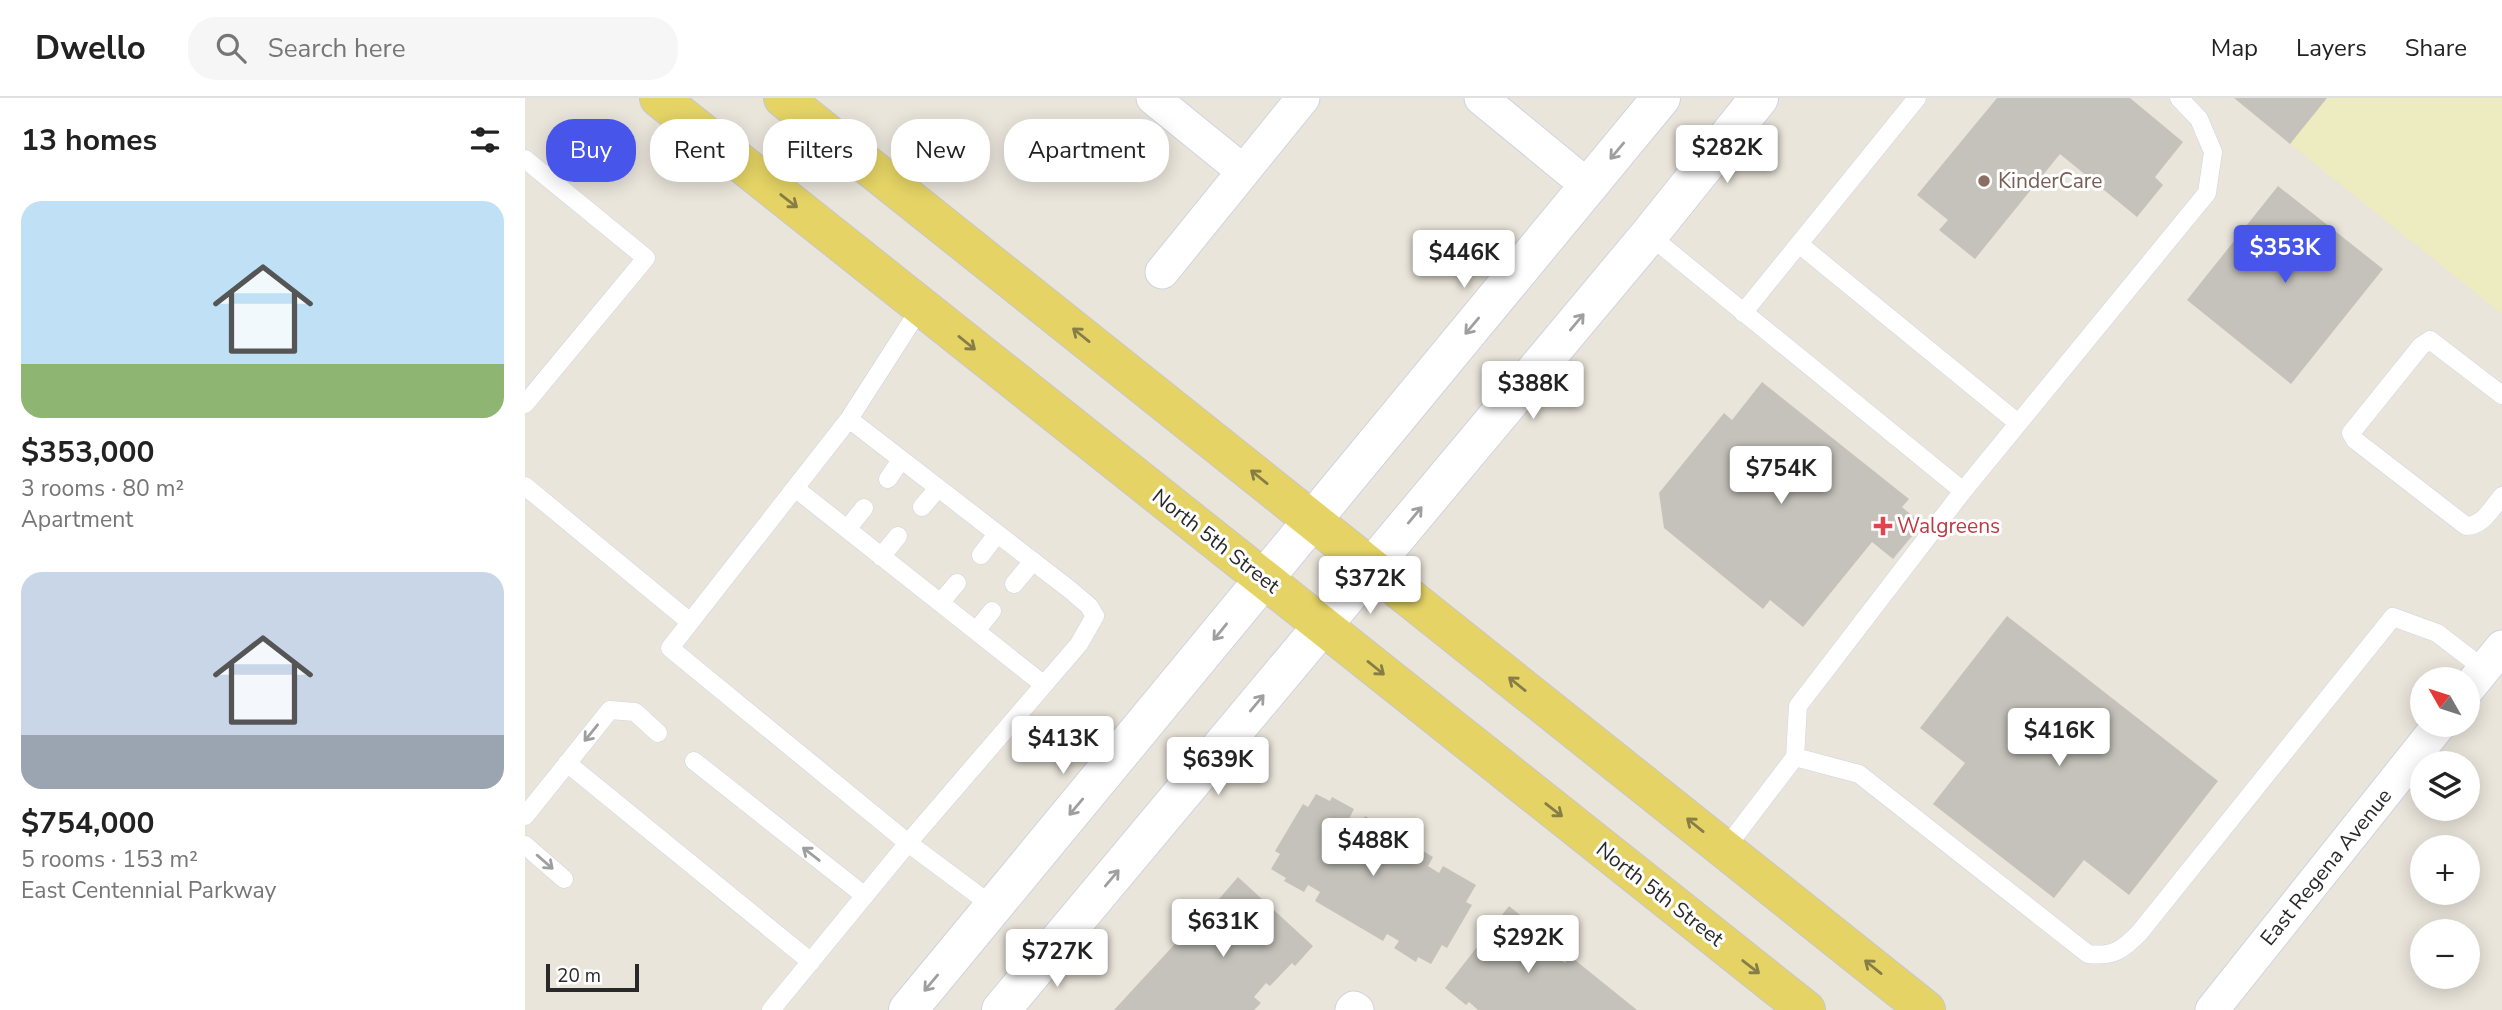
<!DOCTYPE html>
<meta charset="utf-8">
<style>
:root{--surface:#fff;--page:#f6f6f6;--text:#222;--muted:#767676;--line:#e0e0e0;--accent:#4755eb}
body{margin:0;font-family:"Nunito Sans",sans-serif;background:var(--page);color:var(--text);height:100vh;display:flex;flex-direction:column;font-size:26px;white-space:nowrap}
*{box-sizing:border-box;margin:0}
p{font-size:23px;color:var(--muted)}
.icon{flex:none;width:38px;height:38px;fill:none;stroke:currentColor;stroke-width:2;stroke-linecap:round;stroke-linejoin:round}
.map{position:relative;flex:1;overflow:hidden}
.drawer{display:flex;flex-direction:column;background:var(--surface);width:525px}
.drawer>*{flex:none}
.hud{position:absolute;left:21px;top:21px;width:665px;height:63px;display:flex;gap:14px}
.needle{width:46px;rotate:309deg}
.buttons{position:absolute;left:1885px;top:569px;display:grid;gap:14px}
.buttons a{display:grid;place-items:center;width:70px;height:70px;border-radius:50%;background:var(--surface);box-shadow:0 4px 18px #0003;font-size:35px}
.scale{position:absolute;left:21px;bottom:18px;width:93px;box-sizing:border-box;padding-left:7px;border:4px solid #292929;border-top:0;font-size:19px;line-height:24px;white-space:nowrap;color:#292929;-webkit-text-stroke:5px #fff;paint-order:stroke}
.price{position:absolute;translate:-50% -60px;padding:0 16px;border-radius:7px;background:#fff;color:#222;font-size:23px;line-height:46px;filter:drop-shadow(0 2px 4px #0008)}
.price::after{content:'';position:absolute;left:50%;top:42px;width:21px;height:16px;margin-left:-10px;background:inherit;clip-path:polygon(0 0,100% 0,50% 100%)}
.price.on{background:var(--accent);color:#fff}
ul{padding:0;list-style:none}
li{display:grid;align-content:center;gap:14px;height:371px;padding:0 21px}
li span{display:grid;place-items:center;height:217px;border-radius:21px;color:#555}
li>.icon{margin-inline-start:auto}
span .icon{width:126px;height:126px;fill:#fffc;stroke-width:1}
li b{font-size:30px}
h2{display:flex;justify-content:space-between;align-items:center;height:84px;padding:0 21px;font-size:30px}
.pill{padding:0 24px;border-radius:28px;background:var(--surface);box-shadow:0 4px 18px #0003;font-size:24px;line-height:63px}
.pill.on{background:var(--accent);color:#fff}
header{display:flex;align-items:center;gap:42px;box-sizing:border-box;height:98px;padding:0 35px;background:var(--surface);border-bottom:2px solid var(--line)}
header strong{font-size:33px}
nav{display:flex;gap:38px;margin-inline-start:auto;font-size:24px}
.search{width:490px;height:63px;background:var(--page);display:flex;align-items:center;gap:18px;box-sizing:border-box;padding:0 24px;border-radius:28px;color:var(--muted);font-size:26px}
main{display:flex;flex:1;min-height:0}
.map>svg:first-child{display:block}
.sand{fill:#edebc0}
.building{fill:#c5c2bb}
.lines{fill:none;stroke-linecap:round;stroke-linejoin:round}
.service-casing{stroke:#d1d2e0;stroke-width:19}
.minor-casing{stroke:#d1d2e0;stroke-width:35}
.secondary-casing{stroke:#d1d2e0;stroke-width:40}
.primary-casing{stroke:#c7c7c7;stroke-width:40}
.service{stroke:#fff;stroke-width:18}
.minor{stroke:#fff;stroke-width:33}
.secondary{stroke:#fff;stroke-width:38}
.primary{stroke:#e5d465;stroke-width:38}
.oneway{stroke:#9f9f9f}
.oneway2{stroke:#877e47}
.education-dot{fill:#8d6e63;stroke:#fff;stroke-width:2.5}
.health-dot{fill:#e0444e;stroke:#fff;stroke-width:2.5}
.labels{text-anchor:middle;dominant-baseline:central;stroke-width:6;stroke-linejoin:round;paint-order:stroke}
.education-label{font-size:21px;fill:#785e54;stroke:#fff;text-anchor:start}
.health-label{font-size:21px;fill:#be3a42;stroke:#fff;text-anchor:start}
.street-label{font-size:21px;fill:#292929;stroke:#fff}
</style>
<header>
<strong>Dwello</strong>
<div class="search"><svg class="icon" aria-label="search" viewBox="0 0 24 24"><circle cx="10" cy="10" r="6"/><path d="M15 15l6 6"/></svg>Search here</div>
<nav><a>Map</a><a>Layers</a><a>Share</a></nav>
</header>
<main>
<section class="drawer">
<h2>13 homes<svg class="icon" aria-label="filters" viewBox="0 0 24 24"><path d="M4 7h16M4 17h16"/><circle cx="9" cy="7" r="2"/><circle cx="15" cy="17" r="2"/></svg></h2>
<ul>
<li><span style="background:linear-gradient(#bfe0f5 75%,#8fb573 0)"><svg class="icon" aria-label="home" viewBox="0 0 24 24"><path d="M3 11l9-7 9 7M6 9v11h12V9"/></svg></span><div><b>$353,000</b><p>3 rooms · 80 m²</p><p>Apartment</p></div></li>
<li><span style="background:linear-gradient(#c9d6e8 75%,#9aa5b1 0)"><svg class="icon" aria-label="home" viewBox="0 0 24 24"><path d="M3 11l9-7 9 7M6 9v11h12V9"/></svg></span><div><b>$754,000</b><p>5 rooms · 153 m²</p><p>East Centennial Parkway</p></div></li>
</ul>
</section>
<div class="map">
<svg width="1977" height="912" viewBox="0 0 1977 912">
<rect width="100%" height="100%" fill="#eae5db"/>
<path class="sand" d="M 1802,0 L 1977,0 L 1977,216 L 1765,46 Z"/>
<path class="building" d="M 1472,0 L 1605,0 L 1658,44 L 1630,79 L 1638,87 L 1612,119 L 1535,56 L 1450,161 L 1414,132 L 1423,122 L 1392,97 Z
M 1709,0 L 1802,0 L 1765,46 Z
M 1753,88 L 1858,171 L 1766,286 L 1662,202 Z
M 1237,284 L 1384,401 L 1377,409 L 1397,426 L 1368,461 L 1347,444 L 1278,529 L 1245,502 L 1238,511 L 1139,430 L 1134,395 L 1199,315 L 1207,322 Z
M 1482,518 L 1693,683 L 1604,797 L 1559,762 L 1529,800 L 1408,706 L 1440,665 L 1395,630 Z
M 791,696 L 805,703 L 807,699 L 829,711 L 824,721 L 835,727 L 840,718 L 908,759 L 903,768 L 914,775 L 918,768 L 951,787 L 941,804 L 947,807 L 922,850 L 917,847 L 906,866 L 893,859 L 891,864 L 869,850 L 874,843 L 862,836 L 858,843 L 790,803 L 795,794 L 783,787 L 779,794 L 759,783 L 761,780 L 746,771 L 755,756 L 750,753 L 778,706 L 783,709 Z
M 713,779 L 788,848 L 770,868 L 767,865 L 745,888 L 741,885 L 729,899 L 736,905 L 729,912 L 589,912 L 660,835 L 667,841 L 679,828 L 675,823 Z
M 984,808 L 1010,829 L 1007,833 L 1028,848 L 1025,853 L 1040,865 L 1045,858 L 1112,912 L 953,912 L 944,904 L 941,907 L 920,890 Z"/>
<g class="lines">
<g class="service-casing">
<path id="service" d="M 0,61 L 121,160 L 0,306
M 1124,137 L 1438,393
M 1274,146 L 1493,325
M 396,209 L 324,321 L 145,550 L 383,745 L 469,809
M 1218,215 L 1392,0
M 1977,297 L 1905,242 L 1896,248 L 1826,335 L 1830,342 L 1941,428 C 1958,428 1967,410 1977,398
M 363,381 L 376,362
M 0,388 L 165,524
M 270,390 L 518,586
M 397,409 L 413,390
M 322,431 L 339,410
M 456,457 L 472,436
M 356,459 L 373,438
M 489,486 L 508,463
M 415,505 L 432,485
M 451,533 L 467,513
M 1270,659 L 1334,676 L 1563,856 C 1588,859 1598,852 1615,834 L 1868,519 L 1912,535 L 1959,571
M 169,663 L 340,798
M 42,665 L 286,864
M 0,718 L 85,612 L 110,614 L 133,635
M 0,747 L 39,781
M 1200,751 L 1270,659 L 1273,608 L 1438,393 L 1682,95 L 1688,54 L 1674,21 L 1654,0
M 246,912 L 383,745 L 554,546 L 570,518 L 564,508 L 544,491 L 324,321"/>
</g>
<g class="minor-casing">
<path id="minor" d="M 628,0 L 718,73
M 956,0 L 1063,88
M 637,174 L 778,0
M 1942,592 L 1977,549
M 827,912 L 829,910 L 832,912
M 1687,912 L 1915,626"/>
</g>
<g class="secondary-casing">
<path id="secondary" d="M 383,912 L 1136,0
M 476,912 L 1124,137 L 1234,0"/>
</g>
<g class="primary-casing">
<path id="primary" d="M 134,0 L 1281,912
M 258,0 L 1401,912"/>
</g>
<use href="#service" class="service"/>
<use href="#minor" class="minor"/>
<use href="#secondary" class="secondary"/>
<use href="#primary" class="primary"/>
</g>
<defs><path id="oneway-shaft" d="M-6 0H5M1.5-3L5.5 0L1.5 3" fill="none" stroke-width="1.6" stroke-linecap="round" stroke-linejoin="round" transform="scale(1.75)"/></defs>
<g class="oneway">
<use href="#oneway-shaft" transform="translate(1092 53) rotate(130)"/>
<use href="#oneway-shaft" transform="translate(1052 224) rotate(-50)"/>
<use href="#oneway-shaft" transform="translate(947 228) rotate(130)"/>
<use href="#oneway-shaft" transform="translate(890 417) rotate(-50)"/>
<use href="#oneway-shaft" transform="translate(695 534) rotate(129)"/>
<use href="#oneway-shaft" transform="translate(732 605) rotate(-50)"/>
<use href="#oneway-shaft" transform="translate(66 635) rotate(129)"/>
<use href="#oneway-shaft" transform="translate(551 709) rotate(130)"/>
<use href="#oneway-shaft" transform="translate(286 756) rotate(-142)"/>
<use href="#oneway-shaft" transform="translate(20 764) rotate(41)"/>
<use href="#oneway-shaft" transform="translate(587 780) rotate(-50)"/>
<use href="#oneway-shaft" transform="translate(406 885) rotate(130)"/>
</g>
<g class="oneway2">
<use href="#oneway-shaft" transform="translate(264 103) rotate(38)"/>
<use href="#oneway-shaft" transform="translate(556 237) rotate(-141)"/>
<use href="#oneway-shaft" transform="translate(442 245) rotate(39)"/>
<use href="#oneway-shaft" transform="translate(734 379) rotate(-141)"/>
<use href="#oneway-shaft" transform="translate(851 570) rotate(39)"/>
<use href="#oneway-shaft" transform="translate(992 586) rotate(-141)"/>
<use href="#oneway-shaft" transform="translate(1029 712) rotate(38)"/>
<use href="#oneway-shaft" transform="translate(1170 727) rotate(-141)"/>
<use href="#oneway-shaft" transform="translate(1226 869) rotate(38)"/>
<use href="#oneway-shaft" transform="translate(1348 869) rotate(-141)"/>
</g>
<circle class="education-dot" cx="1459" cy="83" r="7"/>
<path class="health-dot" d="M1354.5 417.5h7v7h7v7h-7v7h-7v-7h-7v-7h7z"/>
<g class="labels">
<g class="education-label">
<text x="1473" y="83">KinderCare</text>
</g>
<g class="health-label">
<text x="1372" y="428">Walgreens</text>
</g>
<g class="street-label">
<text transform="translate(691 443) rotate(38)">North 5th Street</text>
<text transform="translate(1801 769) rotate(-51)">East Regena Avenue</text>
<text transform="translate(1135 796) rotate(38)">North 5th Street</text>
</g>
</g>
</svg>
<div class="buttons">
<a><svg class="needle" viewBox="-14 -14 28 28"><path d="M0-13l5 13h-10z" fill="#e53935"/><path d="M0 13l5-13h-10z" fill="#767676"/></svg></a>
<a><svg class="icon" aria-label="layers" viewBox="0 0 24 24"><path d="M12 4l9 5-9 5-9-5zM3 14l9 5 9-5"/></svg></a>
<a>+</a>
<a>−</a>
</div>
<div class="scale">20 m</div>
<b class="price" style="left:1202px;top:87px">$282K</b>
<b class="price on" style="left:1760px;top:187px">$353K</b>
<b class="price" style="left:939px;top:192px">$446K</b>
<b class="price" style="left:1008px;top:323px">$388K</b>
<b class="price" style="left:1256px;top:408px">$754K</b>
<b class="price" style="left:845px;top:518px">$372K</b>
<b class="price" style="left:1534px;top:670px">$416K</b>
<b class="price" style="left:538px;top:678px">$413K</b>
<b class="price" style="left:693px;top:699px">$639K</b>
<b class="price" style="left:848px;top:780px">$488K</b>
<b class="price" style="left:698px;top:861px">$631K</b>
<b class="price" style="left:1003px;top:877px">$292K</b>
<b class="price" style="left:532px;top:891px">$727K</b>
<div class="hud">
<a class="pill on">Buy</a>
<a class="pill">Rent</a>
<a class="pill">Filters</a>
<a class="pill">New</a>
<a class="pill">Apartment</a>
</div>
</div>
</main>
